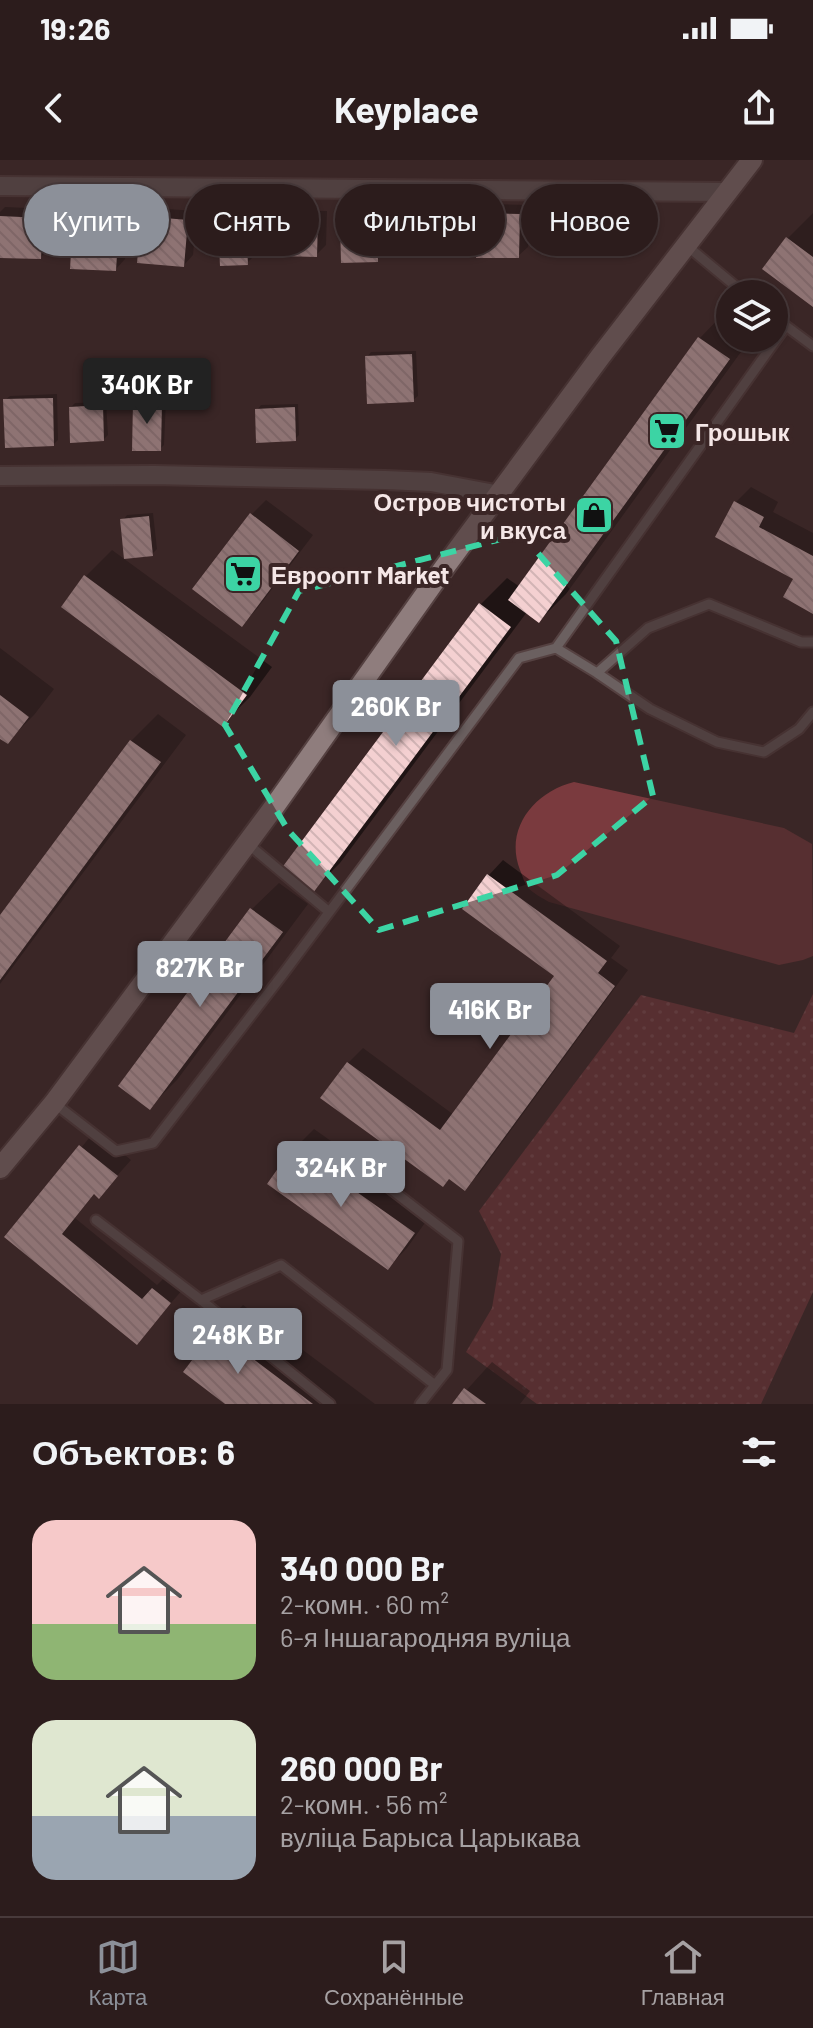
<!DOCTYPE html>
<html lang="ru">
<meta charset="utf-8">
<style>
:root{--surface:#2c1c1c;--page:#342525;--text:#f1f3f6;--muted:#a6a1a3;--line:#483a3b;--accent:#8c9099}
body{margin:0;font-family:Barlow,sans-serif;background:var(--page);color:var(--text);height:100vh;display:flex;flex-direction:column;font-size:30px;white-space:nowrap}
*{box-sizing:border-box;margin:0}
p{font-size:26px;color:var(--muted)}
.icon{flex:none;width:44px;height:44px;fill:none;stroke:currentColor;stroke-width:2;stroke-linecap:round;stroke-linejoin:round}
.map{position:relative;height:1244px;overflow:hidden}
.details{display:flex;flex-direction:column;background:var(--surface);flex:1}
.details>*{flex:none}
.top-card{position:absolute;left:24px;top:24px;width:766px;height:72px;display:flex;gap:16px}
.buttons{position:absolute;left:716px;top:120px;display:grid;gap:16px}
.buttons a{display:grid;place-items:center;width:72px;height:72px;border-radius:50%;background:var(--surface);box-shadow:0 2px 6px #0004,0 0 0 2px var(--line);font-size:40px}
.price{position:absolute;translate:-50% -68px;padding:0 18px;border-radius:8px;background:var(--accent);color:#fff;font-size:26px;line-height:52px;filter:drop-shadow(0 2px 4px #0008)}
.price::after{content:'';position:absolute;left:50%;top:48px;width:24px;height:18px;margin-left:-12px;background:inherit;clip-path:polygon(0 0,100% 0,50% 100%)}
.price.active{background:#222;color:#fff}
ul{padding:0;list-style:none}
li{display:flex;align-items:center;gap:24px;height:200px;padding:0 32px}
li span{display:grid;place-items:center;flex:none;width:224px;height:160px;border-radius:24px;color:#555}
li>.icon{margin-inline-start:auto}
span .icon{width:96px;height:96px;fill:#fffc;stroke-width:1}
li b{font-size:34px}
h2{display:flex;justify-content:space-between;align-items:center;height:96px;padding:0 32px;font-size:34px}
.tag{padding:0 28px;border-radius:36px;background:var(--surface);box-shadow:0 2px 6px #0004,0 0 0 2px var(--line);font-size:28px;line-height:72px}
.tag.active{background:var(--accent);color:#fff}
.status{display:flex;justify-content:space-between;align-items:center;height:56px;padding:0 40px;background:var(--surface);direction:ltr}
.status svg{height:22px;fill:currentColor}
header{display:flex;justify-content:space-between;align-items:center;height:104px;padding:0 32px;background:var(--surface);font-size:36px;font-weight:700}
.menu{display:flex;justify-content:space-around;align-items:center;height:112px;border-top:2px solid var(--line);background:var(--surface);font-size:22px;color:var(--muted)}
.menu a{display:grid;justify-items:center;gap:4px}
.menu .active{color:var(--accent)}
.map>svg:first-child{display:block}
.garden{fill:url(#garden-dots)}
.pitch{fill:#7a3a3e}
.shadow{fill:#0007}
.building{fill:url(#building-back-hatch)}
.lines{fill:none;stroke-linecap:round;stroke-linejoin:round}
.service-casing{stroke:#554141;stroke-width:13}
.minor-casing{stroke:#554141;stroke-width:22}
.secondary-casing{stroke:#554141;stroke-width:24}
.service{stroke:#6b6060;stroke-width:9}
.minor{stroke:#6b6060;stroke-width:18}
.secondary{stroke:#8f7d7d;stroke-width:20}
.marked{fill:none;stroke:#3cd4a4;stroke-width:6;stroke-dasharray:16 10;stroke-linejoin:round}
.labels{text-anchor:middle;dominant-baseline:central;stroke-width:8;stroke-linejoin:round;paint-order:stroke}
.poi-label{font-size:24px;font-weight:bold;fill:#f5e7e7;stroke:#3b2626;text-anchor:start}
</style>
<div class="status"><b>19:26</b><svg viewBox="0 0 49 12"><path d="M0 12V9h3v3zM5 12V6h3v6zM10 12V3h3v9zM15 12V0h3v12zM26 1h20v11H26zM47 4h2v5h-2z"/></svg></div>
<header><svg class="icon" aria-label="back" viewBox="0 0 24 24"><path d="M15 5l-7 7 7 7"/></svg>Keyplace<svg class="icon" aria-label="share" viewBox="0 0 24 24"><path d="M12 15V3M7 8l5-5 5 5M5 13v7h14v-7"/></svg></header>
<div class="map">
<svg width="813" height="1244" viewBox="0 0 813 1244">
<defs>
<pattern id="garden-dots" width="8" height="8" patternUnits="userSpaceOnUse" patternTransform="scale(2)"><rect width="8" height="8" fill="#7a3a3e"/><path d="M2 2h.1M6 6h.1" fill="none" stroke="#8e565a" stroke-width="1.8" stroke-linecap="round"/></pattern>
<pattern id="building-back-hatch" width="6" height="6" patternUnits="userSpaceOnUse" patternTransform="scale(2)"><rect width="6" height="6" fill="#f4d0d1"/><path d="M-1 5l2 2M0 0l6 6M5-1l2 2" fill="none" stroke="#d2b4b5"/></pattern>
</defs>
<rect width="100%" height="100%" fill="#3b2626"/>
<path class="garden" d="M 813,834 L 813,1132 L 761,1244 L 537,1244 L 466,1192 L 492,1148 L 501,1094 L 479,1051 L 641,835 L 794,873 Z"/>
<path class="pitch" d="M 574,622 L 784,668 L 812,684 L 813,796 L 803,800 L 779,805 L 549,742 C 542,738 533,733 528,728 C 525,724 522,715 520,710 C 504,669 534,632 574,622 Z"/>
<path class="shadow" d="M 489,44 L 529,45 L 528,87 L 518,96 L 479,73 L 467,85 L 419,61 L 428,51 L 477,51 L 477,57 Z
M 5,47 L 52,49 L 50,87 L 41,97 L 0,96 L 0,52 Z
M 152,48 L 197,51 L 193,95 L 184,105 L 143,57 Z
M 292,50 L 327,51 L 326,85 L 316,95 L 282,60 Z
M 386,50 L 387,90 L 377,100 L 342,60 L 352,51 Z
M 84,52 L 127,53 L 125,99 L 116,109 L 75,61 Z
M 255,53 L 257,93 L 247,103 L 220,64 L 229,55 Z
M 813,53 L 813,144 L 787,79 Z
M 726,151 L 730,154 L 730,178 L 751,178 L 566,434 L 539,461 L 527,452 L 340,703 L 313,730 L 481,444 L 507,418 L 520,427 L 700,178 Z
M 416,191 L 418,236 L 413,240 L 367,197 L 371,192 Z
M 57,234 L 58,280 L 54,284 L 5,240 L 10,236 Z
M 139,238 L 166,239 L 164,285 L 160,289 L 135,242 Z
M 106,242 L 108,275 L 104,279 L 71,247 L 75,243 Z
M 298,244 L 299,275 L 295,279 L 257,250 L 261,245 Z
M 751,327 L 778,342 L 773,352 L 813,373 L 813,452 L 796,418 L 718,376 L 736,342 Z
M 266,340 L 313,375 L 256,450 L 242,464 L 251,355 Z
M 153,353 L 157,389 L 152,394 L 123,360 L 127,355 Z
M 112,390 L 272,507 L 250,537 L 223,564 L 86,416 Z
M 0,488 L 54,529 L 34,555 L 7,582 L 0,576 Z
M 158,554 L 186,575 L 0,824 L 0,759 L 131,581 Z
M 503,700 L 620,786 L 611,798 L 628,810 L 479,1014 L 464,1028 L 348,903 L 363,888 L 454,955 L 557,815 L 465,748 L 489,715 Z
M 279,723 L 308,744 L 177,920 L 150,947 L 121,925 L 252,749 Z
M 314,969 L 432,1053 L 407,1088 L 388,1108 L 270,1023 L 295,988 Z
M 95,971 L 131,1000 L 99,1036 L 95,1033 L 75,1058 L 157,1125 L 168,1114 L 184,1128 L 137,1182 L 7,1077 Z
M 243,1145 L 375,1244 L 229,1244 L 217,1171 Z
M 492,1202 L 530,1231 L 520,1244 L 454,1244 Z"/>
<path class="building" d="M 478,53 L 520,54 L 519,98 L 476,98 Z
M 0,56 L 43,58 L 41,99 L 0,98 Z
M 141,56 L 188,60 L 184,107 L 137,103 Z
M 280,59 L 318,60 L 317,97 L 279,96 Z
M 377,59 L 378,102 L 341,103 L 340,60 Z
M 73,60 L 119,62 L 116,111 L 70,109 Z
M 417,60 L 468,60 L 468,87 L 415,89 Z
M 246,62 L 248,105 L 220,106 L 218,64 Z
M 786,77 L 813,97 L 813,147 L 762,109 Z
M 698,177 L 730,199 L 539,463 L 508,440 Z
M 412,194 L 414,242 L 367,244 L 365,196 Z
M 53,238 L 54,286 L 5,288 L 3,239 Z
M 133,242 L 162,242 L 161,291 L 132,291 Z
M 103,245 L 104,281 L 70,283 L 69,247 Z
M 295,247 L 296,281 L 256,283 L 255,249 Z
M 734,341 L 764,357 L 759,367 L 813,396 L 813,454 L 783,437 L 793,419 L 715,377 Z
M 250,353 L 299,391 L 242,467 L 192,429 Z
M 149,356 L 153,396 L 124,399 L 120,359 Z
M 84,415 L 247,535 L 223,567 L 61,447 Z
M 479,443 L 511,467 L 313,733 L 281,709 Z
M 0,535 L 29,557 L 8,584 L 0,579 Z
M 130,580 L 161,602 L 0,820 L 0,755 Z
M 487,714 L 607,801 L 598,813 L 615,826 L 465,1031 L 449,1019 L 443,1027 L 320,938 L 347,902 L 440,970 L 554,816 L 462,749 Z
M 250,748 L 283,772 L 150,950 L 118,926 Z
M 79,985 L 118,1016 L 99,1039 L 94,1034 L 62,1074 L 142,1139 L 152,1128 L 171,1143 L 137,1185 L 4,1077 Z
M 293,987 L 415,1073 L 388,1110 L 267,1024 Z
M 215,1170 L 313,1244 L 225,1244 L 183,1212 Z
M 464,1228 L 486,1244 L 452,1244 Z"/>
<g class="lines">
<g class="service-casing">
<path id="service" d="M 686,85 L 745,134
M 774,157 L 813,186
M 556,488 L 597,513 L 648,468 L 709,444 L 801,482 L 813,482
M 597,513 L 650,549 L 717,582 L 764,592 L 799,569 L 813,552
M 248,684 L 328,751
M 54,943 L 116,991 L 153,983 L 283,814 L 519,498 L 556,488 L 786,166
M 379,1020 L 458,1081 L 447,1210 L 420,1244
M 96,1060 L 201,1140 L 281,1105 L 435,1225
M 201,1140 L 330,1244"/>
</g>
<g class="minor-casing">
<path id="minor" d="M 0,26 L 727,32
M 0,316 L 154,315 L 385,320 L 431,322 L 500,335"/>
</g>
<g class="secondary-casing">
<path id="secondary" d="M 0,1008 L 54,943 L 274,647 L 444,408 L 600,197 L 752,0"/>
</g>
<use href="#service" class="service"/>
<use href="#minor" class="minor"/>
<use href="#secondary" class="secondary"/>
</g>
<path d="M0 0H813V1244H0ZM 521,374 L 616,481 L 653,636 L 557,715 L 379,770 L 288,670 L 225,565 L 299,431 Z" fill="#3b2626" fill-opacity=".55" fill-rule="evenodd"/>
<path class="marked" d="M 521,374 L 616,481 L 653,636 L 557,715 L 379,770 L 288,670 L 225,565 L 299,431 Z"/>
<defs>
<g id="supermarket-square" transform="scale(2)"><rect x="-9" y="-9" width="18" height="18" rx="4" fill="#3cd4a4" stroke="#3b2626"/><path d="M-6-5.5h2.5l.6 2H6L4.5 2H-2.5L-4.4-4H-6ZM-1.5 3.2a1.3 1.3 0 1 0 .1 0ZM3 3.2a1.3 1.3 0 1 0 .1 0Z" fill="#111"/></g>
<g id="shop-square" transform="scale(2)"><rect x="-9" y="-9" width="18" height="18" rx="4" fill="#3cd4a4" stroke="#3b2626"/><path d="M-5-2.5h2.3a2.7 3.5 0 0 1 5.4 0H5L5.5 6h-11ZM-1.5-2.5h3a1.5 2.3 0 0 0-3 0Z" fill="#111"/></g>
</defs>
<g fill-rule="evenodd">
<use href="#supermarket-square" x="667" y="271"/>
<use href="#shop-square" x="594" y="355"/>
<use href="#supermarket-square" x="243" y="414"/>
</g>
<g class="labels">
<g class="poi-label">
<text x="695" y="271">Грошык</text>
<text x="566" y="341" text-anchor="end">Остров чистоты<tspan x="566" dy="28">и вкуса</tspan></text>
<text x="271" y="414">Евроопт Market</text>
</g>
</g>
</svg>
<div class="buttons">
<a><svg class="icon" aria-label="layers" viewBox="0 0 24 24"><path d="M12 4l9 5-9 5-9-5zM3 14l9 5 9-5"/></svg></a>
</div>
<b class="price active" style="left:147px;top:266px">340K Br</b>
<b class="price" style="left:396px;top:588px">260K Br</b>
<b class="price" style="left:200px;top:849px">827K Br</b>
<b class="price" style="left:490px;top:891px">416K Br</b>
<b class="price" style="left:341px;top:1049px">324K Br</b>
<b class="price" style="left:238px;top:1216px">248K Br</b>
<div class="top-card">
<a class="tag active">Купить</a>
<a class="tag">Снять</a>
<a class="tag">Фильтры</a>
<a class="tag">Новое</a>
</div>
</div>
<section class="details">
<h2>Объектов: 6<svg class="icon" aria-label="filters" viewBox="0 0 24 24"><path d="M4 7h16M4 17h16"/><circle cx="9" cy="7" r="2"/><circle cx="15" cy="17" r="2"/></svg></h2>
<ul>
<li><span style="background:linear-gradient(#f6c9c9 65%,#8fb573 0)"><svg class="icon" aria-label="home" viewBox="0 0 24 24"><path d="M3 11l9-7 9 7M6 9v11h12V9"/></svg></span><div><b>340 000 Br</b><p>2-комн. · 60 m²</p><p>6-я Іншагародняя вуліца</p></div></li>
<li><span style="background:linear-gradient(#dfe7d0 60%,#9aa5b1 0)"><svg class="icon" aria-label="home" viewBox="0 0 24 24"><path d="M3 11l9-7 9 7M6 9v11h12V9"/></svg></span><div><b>260 000 Br</b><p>2-комн. · 56 m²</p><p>вуліца Барыса Царыкава</p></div></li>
</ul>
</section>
<nav class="menu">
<a class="active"><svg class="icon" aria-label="map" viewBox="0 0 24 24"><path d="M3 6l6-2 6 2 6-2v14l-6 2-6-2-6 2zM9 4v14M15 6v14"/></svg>Карта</a>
<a><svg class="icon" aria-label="saved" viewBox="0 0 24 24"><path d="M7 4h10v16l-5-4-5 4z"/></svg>Сохранённые</a>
<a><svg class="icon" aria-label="home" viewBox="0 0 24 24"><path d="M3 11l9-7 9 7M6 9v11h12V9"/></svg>Главная</a>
</nav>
